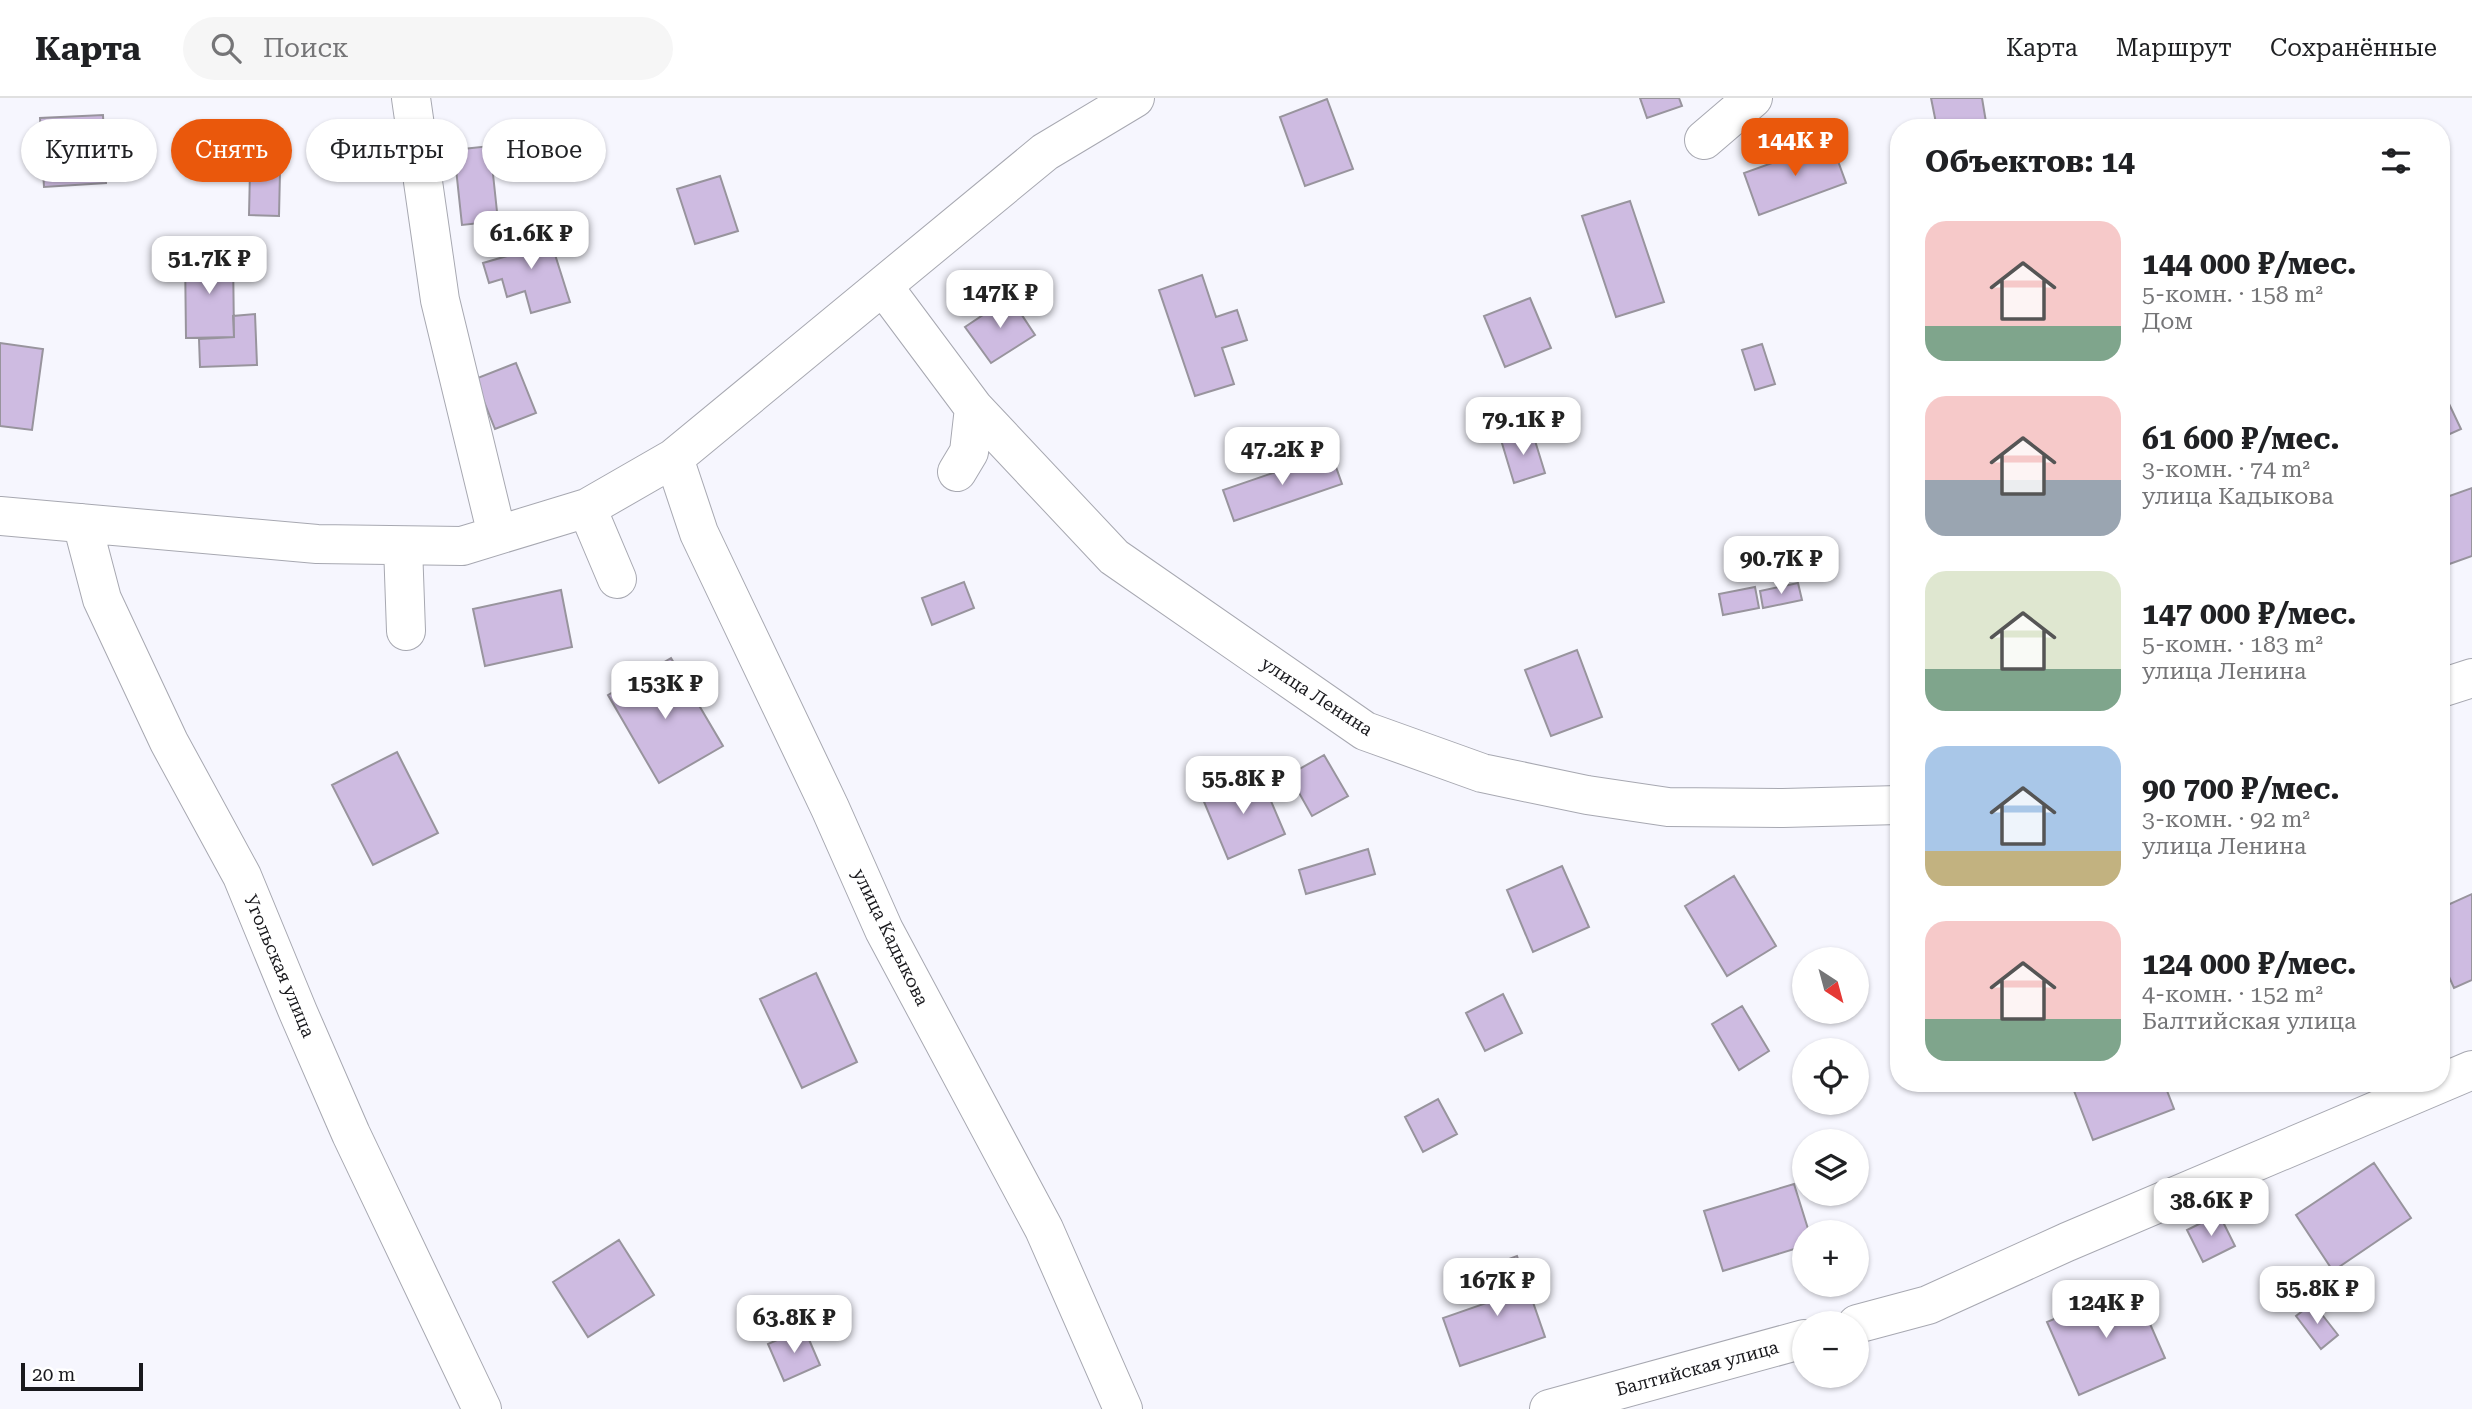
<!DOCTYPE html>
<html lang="ru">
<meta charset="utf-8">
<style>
:root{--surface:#fff;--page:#f6f6f6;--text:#202124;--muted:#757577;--line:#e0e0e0;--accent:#ea580c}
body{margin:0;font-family:"Roboto Serif",serif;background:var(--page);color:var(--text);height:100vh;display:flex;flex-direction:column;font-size:26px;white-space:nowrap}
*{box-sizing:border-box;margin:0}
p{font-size:23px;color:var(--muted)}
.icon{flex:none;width:38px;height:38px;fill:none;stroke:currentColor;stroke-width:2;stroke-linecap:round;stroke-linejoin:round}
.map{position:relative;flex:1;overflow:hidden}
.panel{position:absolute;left:1890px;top:21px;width:560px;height:973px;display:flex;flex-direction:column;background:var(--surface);border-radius:28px;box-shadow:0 2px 5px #0004}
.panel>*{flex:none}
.top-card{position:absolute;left:21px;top:21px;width:665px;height:63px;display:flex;gap:14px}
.needle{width:46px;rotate:144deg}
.buttons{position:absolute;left:1792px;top:849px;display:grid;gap:14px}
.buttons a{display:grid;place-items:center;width:77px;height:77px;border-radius:50%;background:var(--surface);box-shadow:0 2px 5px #0004;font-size:35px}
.scale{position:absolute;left:21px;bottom:18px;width:122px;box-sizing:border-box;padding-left:7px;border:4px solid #19191d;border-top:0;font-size:19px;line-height:24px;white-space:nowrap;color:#19191d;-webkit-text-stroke:5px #fff;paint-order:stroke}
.price{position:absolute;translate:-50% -60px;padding:0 16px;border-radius:14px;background:#fff;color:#222;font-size:23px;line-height:46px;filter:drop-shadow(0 2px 4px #0008)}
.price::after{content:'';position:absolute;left:50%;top:42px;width:21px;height:16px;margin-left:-10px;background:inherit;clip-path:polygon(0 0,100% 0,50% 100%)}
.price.current{background:var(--accent);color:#fff}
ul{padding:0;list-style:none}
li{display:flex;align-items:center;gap:21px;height:175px;padding:0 35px}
li span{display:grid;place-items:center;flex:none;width:196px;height:140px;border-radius:21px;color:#555}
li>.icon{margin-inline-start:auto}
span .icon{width:84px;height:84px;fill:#fffc;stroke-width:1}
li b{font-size:30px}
h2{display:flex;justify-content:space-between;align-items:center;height:84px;padding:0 35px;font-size:30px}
.tag{padding:0 24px;border-radius:32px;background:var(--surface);box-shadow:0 2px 5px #0004;font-size:24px;line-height:63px}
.tag.current{background:var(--accent);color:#fff}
header{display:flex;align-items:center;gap:42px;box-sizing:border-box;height:98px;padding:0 35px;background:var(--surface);border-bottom:2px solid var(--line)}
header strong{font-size:33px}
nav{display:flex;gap:38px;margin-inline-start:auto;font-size:24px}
.search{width:490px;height:63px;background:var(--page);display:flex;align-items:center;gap:18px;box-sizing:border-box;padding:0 24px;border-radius:38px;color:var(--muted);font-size:26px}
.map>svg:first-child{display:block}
.building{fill:#cebbe1;stroke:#98949d;stroke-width:2}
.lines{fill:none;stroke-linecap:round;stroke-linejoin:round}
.minor-casing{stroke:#a7a8b1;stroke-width:40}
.minor{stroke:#fff;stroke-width:38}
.labels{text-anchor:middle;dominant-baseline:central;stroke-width:6;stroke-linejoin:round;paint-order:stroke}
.street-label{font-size:18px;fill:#19191d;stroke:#fff}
</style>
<header>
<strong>Карта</strong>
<div class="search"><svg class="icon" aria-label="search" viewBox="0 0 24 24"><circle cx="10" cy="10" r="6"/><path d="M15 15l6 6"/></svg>Поиск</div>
<nav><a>Карта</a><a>Маршрут</a><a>Сохранённые</a></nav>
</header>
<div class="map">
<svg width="2472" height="1311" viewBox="0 0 2472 1311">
<rect width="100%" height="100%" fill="#f6f6fe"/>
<path class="building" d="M 1640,0 L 1679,0 L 1682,8 L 1647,20 Z
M 1931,0 L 1982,0 L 1987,30 L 1937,30 Z
M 1327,1 L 1353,71 L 1305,88 L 1280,19 Z
M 103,17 L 106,85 L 44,89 L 40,20 Z
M 1831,44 L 1846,85 L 1759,117 L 1744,75 Z
M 490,48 L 498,123 L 462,127 L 454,52 Z
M 250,73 L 280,74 L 279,118 L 249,117 Z
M 720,78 L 738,133 L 695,146 L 677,91 Z
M 1630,103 L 1664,204 L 1616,219 L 1582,118 Z
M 546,128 L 570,204 L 531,215 L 525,193 L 507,199 L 502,181 L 489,185 L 483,165 L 514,156 L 510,140 Z
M 185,156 L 233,156 L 234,239 L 186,240 Z
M 1202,177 L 1216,219 L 1237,212 L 1247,242 L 1222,250 L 1234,286 L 1195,298 L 1159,192 Z
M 1010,199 L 1035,237 L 991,265 L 965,229 Z
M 1530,200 L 1551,250 L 1505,269 L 1484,218 Z
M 255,216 L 257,267 L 200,269 L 199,241 L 234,239 L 233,218 Z
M 0,245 L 43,251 L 32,332 L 0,328 Z
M 1762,246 L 1775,286 L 1755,292 L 1742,252 Z
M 516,265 L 536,315 L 495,331 L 475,281 Z
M 2441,289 L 2461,331 L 2441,340 Z
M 1532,333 L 1545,375 L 1514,385 L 1501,342 Z
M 1331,355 L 1342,386 L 1234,423 L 1223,392 Z
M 2472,390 L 2472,458 L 2441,469 L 2441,401 Z
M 964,484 L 974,510 L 932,527 L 922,500 Z
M 1798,485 L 1802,502 L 1763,510 L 1760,493 Z
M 1755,489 L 1759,510 L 1723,517 L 1719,496 Z
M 561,492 L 572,549 L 485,568 L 473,511 Z
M 1577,552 L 1602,619 L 1551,638 L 1525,572 Z
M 671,560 L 723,648 L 659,685 L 608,597 Z
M 397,654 L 438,735 L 373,767 L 332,687 Z
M 1324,657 L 1348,698 L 1312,718 L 1289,677 Z
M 1259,675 L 1285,736 L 1228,761 L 1202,699 Z
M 1368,751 L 1375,776 L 1306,796 L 1299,772 Z
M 1562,768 L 1589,829 L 1533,854 L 1507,792 Z
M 1734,778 L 1776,848 L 1727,878 L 1685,808 Z
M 2472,796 L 2472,882 L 2454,890 L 2441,861 L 2441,810 Z
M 816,875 L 857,964 L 802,990 L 760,901 Z
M 1503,896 L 1522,935 L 1485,953 L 1466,915 Z
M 1742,908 L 1769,953 L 1739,972 L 1712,926 Z
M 2071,985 L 2164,985 L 2174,1011 L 2093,1042 Z
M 1438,1001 L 1457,1036 L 1423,1054 L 1405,1019 Z
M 2374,1065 L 2411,1120 L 2333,1173 L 2296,1117 Z
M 1794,1086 L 1809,1134 L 1804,1134 L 1804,1148 L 1723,1173 L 1704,1113 Z
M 2219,1116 L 2235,1148 L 2203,1164 L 2187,1132 Z
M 619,1142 L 654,1197 L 588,1239 L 553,1184 Z
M 1517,1158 L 1545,1239 L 1460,1268 L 1443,1220 L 1498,1201 L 1487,1169 Z
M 2133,1187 L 2165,1260 L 2079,1297 L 2047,1224 Z
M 2313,1205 L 2338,1237 L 2321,1251 L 2296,1218 Z
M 804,1230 L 820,1267 L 784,1283 L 768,1246 Z"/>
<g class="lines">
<g class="minor-casing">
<path id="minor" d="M 411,0 L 440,202 L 497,437
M 1704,42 L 1753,0
M 883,188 L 974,310 L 1114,459 L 1365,633 L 1482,675 L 1587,697 L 1668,709 L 1783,710 L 1899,707
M 674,360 L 699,435 L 830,710 L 884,832 L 1044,1131 L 1123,1311
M 957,374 L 969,354 L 974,310
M 587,410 L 617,481
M 0,418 L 317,446 L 462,448 L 587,410 L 674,360 L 1045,54 L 1135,0
M 82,425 L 102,501 L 169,644 L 242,778 L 298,914 L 351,1036 L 482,1311
M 403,448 L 406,533
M 2441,590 L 2472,580
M 1857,1226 L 1928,1207 L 2067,1144 L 2472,972
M 1549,1311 L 1804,1241"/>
</g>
<use href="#minor" class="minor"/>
</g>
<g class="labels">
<g class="street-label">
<text transform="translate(1317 598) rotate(33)">улица Ленина</text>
<text transform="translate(891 839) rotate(64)">улица Кадыкова</text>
<text transform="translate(280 868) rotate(67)">Угольская улица</text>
<text transform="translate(1697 1270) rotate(-15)">Балтийская улица</text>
</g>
</g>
</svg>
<div class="buttons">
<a><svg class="needle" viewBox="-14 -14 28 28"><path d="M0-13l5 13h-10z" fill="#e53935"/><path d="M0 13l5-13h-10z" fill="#757577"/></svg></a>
<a><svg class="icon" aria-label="locate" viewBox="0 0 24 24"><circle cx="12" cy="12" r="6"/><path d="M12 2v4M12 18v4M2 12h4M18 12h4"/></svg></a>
<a><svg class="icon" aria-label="layers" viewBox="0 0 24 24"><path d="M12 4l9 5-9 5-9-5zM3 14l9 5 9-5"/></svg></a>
<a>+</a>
<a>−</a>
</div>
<div class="scale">20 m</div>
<b class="price current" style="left:1795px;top:80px">144K ₽</b>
<b class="price" style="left:531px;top:173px">61.6K ₽</b>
<b class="price" style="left:209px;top:198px">51.7K ₽</b>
<b class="price" style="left:1000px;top:232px">147K ₽</b>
<b class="price" style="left:1523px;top:359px">79.1K ₽</b>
<b class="price" style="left:1282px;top:389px">47.2K ₽</b>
<b class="price" style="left:1781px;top:498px">90.7K ₽</b>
<b class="price" style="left:665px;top:623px">153K ₽</b>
<b class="price" style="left:1243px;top:718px">55.8K ₽</b>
<b class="price" style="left:2211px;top:1140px">38.6K ₽</b>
<b class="price" style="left:1497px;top:1220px">167K ₽</b>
<b class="price" style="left:2317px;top:1228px">55.8K ₽</b>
<b class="price" style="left:2106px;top:1242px">124K ₽</b>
<b class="price" style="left:794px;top:1257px">63.8K ₽</b>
<div class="top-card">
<a class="tag">Купить</a>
<a class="tag current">Снять</a>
<a class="tag">Фильтры</a>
<a class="tag">Новое</a>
</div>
<section class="panel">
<h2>Объектов: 14<svg class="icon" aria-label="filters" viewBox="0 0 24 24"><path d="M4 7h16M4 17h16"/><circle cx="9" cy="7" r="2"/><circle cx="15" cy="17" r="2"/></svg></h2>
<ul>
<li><span style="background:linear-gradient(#f6c9c9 75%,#7fa58c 0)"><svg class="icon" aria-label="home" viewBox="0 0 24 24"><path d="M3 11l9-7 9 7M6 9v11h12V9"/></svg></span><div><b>144 000 ₽/мес.</b><p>5-комн. · 158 m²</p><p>Дом</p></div></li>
<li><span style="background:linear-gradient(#f6c9c9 60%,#9aa5b1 0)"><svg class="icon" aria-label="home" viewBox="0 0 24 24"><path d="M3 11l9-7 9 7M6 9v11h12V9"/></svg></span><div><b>61 600 ₽/мес.</b><p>3-комн. · 74 m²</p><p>улица Кадыкова</p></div></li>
<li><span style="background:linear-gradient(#dfe7d0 70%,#7fa58c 0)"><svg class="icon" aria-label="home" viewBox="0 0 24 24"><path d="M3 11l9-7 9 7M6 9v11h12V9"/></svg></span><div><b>147 000 ₽/мес.</b><p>5-комн. · 183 m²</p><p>улица Ленина</p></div></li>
<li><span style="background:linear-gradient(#a9c7e8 75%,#c2b280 0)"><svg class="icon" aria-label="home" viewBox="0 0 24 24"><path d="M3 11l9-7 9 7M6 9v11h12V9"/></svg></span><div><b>90 700 ₽/мес.</b><p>3-комн. · 92 m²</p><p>улица Ленина</p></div></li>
<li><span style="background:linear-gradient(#f6c9c9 70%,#7fa58c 0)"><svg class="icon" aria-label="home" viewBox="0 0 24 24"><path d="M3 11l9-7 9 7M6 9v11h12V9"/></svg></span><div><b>124 000 ₽/мес.</b><p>4-комн. · 152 m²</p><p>Балтийская улица</p></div></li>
</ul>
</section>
</div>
